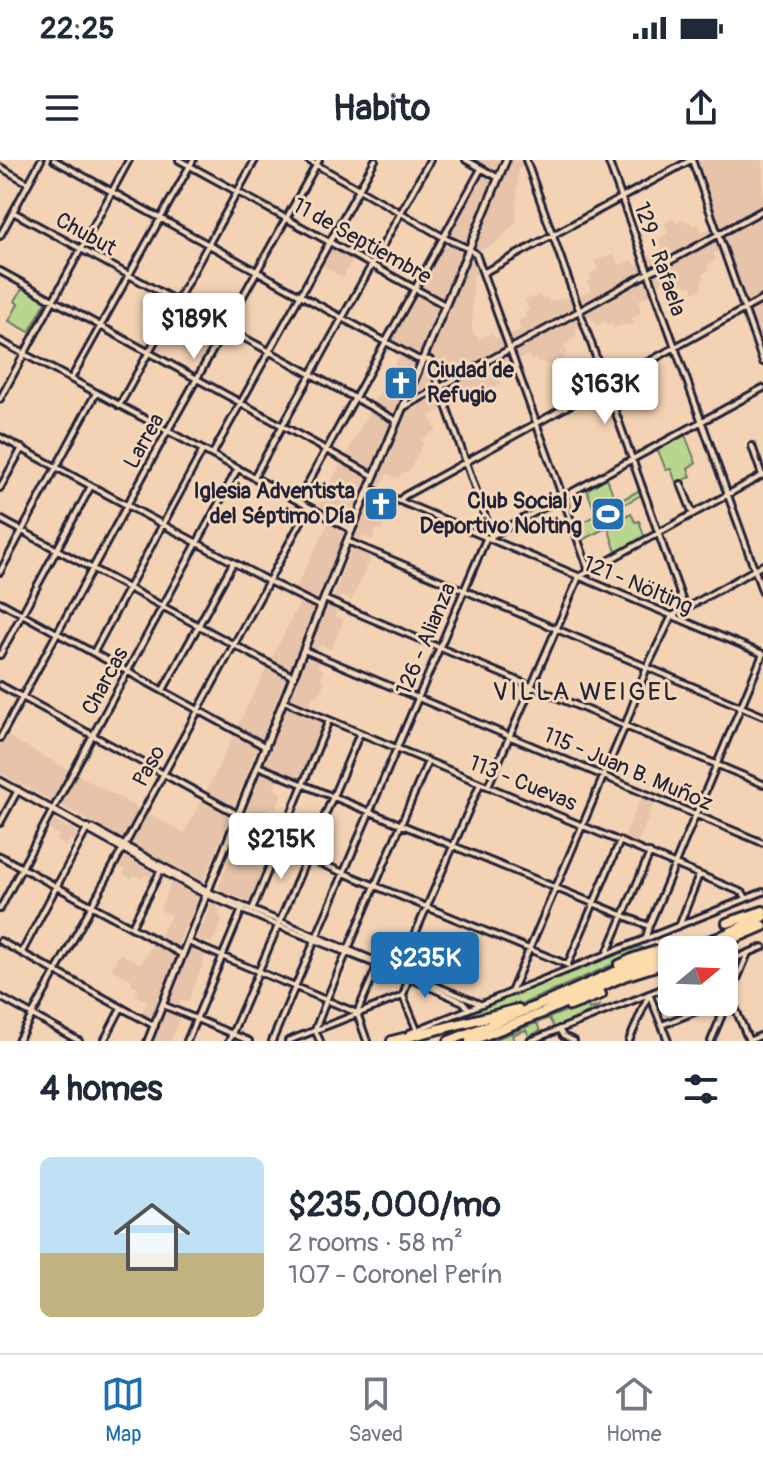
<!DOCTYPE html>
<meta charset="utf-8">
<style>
:root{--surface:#fff;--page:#f2f2f3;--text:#1f2937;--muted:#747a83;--line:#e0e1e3;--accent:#1f6fb2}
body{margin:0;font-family:Pangolin,sans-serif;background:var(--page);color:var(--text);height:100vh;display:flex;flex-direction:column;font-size:30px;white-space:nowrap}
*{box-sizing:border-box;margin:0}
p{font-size:26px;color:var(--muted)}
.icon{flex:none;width:44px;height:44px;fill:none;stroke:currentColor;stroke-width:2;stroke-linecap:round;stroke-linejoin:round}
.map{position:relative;height:881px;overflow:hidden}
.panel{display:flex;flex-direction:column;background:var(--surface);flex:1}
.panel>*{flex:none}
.needle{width:52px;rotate:71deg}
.buttons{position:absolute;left:658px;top:776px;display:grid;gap:16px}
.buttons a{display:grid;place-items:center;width:80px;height:80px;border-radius:12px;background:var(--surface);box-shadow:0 2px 6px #0004;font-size:40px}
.price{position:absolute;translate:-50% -68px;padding:0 18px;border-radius:8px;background:#fff;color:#222;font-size:26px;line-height:52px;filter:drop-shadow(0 2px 4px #0008)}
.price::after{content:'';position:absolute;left:50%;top:48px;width:24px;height:18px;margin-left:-12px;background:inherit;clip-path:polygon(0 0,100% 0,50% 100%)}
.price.on{background:var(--accent);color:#fff}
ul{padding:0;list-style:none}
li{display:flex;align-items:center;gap:24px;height:200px;padding:0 40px}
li+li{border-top:2px solid var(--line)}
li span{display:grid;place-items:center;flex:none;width:224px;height:160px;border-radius:12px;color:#555}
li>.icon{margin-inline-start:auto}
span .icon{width:96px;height:96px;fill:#fffc;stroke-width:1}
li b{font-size:34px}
h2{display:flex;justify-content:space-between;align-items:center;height:96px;padding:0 40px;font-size:34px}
.status{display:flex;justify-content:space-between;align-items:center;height:56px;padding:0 40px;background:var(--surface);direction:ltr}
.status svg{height:22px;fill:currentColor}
header{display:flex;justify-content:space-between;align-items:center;height:104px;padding:0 40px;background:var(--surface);font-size:36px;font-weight:700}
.menu{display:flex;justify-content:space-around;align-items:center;height:112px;border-top:2px solid var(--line);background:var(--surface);font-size:22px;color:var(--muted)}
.menu a{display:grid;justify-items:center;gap:4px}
.menu .on{color:var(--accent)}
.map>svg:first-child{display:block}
.built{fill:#e7c4a9}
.green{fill:#bad68e;stroke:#6e7c64;stroke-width:2}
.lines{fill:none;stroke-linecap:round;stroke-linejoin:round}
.minor-casing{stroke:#22223b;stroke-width:10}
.tertiary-casing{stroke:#22223b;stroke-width:10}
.secondary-casing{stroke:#22223b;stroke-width:11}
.motorway-casing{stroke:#22223b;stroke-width:14}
.minor{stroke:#f3d8ba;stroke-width:4}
.tertiary{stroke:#f3d8ba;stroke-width:4}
.secondary{stroke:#f3d8ba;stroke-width:5}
.motorway{stroke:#fddcac;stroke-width:8}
.labels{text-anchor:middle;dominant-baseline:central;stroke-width:6;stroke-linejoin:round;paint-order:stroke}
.street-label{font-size:22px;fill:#22223b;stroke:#f3d8ba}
.poi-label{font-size:22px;font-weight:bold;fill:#22223b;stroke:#f3d8ba;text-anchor:end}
.quarter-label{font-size:26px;letter-spacing:2px;fill:#22223b;stroke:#f3d8ba}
</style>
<div class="status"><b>22:25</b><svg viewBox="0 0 49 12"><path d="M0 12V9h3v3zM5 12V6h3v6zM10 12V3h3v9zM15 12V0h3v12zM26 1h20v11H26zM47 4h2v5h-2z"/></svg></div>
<header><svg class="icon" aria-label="menu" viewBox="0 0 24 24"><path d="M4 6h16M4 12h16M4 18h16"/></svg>Habito<svg class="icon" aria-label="share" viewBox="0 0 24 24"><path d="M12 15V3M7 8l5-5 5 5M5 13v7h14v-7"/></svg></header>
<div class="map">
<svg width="763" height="881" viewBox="0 0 763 881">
<rect width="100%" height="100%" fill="#f4d3b4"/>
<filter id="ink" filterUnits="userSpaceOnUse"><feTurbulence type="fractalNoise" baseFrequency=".0125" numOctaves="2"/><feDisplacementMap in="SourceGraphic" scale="16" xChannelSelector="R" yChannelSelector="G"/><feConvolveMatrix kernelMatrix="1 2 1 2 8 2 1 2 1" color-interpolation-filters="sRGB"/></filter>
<g filter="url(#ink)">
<path class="built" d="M 472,0 L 500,0 L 445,138 L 439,140 L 417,127 L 483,7 Z
M 511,0 L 525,0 L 527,5 L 518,9 L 516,63 L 494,85 L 477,91 L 475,84 Z
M 693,0 L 763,0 L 763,191 L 722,81 Z
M 673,58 L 676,63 L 684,58 L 686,63 L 690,61 L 693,66 L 698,63 L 701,72 L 712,67 L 714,74 L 651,109 L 649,109 L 645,97 L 662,89 L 659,78 L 668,73 L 665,63 Z
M 715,79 L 718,80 L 721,90 L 714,93 L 716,100 L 707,105 L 709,110 L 703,114 L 705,120 L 701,122 L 703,128 L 694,133 L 691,126 L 687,127 L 685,123 L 679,126 L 677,121 L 669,125 L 667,120 L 656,126 L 652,116 L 654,113 Z
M 331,86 L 334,88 L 335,86 L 354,97 L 343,118 L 320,104 Z
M 614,94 L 619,105 L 632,100 L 636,105 L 642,103 L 645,112 L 582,147 L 579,146 L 576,137 L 591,131 L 587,122 L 592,120 L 589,114 L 598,110 L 594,101 Z
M 470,96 L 475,98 L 480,111 L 473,115 L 472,170 L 478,179 L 492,173 L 495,178 L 504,175 L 508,187 L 444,223 L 440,222 L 431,198 L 432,192 Z
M 644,117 L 648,119 L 653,133 L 638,141 L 641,153 L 632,158 L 634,165 L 629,166 L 627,164 L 613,168 L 611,163 L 607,166 L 605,161 L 597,165 L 594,160 L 591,160 L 590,156 L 584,158 L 584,152 Z
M 415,131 L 439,144 L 440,147 L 349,361 L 204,720 L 201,721 L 0,613 L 0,572 L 184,673 L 208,628 L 248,545 L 300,442 L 291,437 L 332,356 L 317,348 L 401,193 L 386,184 Z
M 540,135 L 542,139 L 548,138 L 550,142 L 571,135 L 575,150 L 514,185 L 511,185 L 507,175 L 521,169 L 518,160 L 527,157 L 525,152 L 529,150 L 525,140 Z
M 576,154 L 579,156 L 583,166 L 575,169 L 577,176 L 564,185 L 567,193 L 563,195 L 564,200 L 560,202 L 561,205 L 551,208 L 549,203 L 544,205 L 543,201 L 538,203 L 536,199 L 531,201 L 529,195 L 517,201 L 514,194 L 516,189 Z
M 507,193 L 510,195 L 515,210 L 499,219 L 501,224 L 493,228 L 498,241 L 486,246 L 483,239 L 475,243 L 471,235 L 457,242 L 454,235 L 446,239 L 444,233 L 446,228 Z
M 425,205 L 430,206 L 436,226 L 414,239 L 411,239 Z
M 438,231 L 440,232 L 446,248 L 430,256 L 436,270 L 421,280 L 423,284 L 410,310 L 401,314 L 399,319 L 387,314 L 381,328 L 377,325 L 406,250 Z
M 372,336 L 392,343 L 382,370 L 377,369 L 372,380 L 362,376 L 360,382 L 355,378 Z
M 353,389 L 371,397 L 352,440 L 342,436 L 339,441 L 333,437 L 351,390 Z
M 332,444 L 339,447 L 335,456 L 344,460 L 331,489 L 321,485 L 318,490 L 311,491 L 310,486 L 326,446 Z
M 310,495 L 321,499 L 317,507 L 324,510 L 321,519 L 325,521 L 318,536 L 314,535 L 308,549 L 293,543 L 290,537 L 308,496 Z
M 291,546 L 325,561 L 304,618 L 302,619 L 265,607 L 264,604 L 287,547 Z
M 263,611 L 279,616 L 274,629 L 282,633 L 276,650 L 270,648 L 266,658 L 255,654 L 248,671 L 241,668 L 240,663 L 260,614 Z
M 641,636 L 655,642 L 638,683 L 624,678 Z
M 52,659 L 78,672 L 79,675 L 76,681 L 70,679 L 66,687 L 56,681 L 59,675 L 48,668 Z
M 239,674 L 251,678 L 247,691 L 258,695 L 254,707 L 267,712 L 251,742 L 219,731 L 218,728 Z
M 122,696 L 153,712 L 154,715 L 152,719 L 145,715 L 142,719 L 134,715 L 132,719 L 123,714 L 125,710 L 117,706 Z
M 171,722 L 199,736 L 177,787 L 159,777 L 171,756 L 160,750 Z
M 212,743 L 218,744 L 217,748 L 221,750 L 219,756 L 223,759 L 215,778 L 213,778 L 211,783 L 205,781 L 203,785 L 196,781 Z
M 154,782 L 175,793 L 177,800 L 153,858 L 148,860 L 139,856 L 148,841 L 135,835 L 138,829 L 131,824 L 132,820 L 111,809 L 120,793 L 141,804 Z
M 193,788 L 207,793 L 188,842 L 182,840 L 178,849 L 171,847 L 168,842 L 189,790 Z
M 168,849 L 177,853 L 176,858 L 179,860 L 171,881 L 153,881 L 165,851 Z"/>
<path class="green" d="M 23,127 L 47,140 L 29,172 L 9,161 L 18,144 L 15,141 Z
M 685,275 L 696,303 L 688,308 L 691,317 L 676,323 L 671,309 L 666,310 L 658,290 Z
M 607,318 L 616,343 L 640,330 L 641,335 L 618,348 L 621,358 L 631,353 L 635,362 L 639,361 L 644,376 L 616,392 L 608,367 L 582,380 L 577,366 L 596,355 L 587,330 Z
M 638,787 L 650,790 L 609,806 L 513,848 L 421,871 L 604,799 Z
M 586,843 L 589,849 L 601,845 L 588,853 L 554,868 L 549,858 L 537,863 L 540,871 L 529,876 L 526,870 L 512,875 L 514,881 L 491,881 Z"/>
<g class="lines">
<g class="minor-casing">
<path id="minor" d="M 54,0 L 417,199 L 430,200 L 492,376
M 466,0 L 499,18
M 526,0 L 685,448
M 608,0 L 763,433
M 692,0 L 763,202
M 0,7 L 28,23
M 13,52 L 397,261
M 0,76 L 41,0
M 469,89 L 476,94 L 589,411
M 0,111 L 374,316
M 483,113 L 691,0
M 0,181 L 352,370
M 71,219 L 193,0
M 0,239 L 129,0
M 119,246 L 255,0
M 404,247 L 763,50
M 0,277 L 268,421 L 321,447
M 752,286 L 762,315
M 212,295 L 375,0
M 254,317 L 430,0
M 681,324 L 693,354
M 0,328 L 22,288
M 298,341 L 481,9
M 399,341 L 404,336 L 763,139
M 0,359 L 294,517
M 0,412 L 96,233
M 324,439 L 763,624
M 0,442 L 266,587
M 304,490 L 763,683
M 94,492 L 203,290
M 0,495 L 91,326
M 0,525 L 239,655
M 163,530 L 233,403
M 284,541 L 743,733 L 746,738
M 0,578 L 167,272 L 319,0
M 258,606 L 649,766
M 488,626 L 579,417 L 763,315
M 0,663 L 18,630
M 234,668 L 568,805
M 0,696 L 183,795
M 0,749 C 78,601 158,455 238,308
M 252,750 L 329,560
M 680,764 L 699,715
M 132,766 L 162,708
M 646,778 L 649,766 L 763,494
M 0,781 L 155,866
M 188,782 L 357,853
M 22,792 L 88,667
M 607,793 L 650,693
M 568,804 L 620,681
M 399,811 L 480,624
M 409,816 L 403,836 L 417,870
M 724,821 L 749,881
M 511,832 L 625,566 L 647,507 L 672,456 L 763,405
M 650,836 L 668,881
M 0,837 L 79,881
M 163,845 L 249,881
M 662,865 L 719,842
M 559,869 L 563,876 L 574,881
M 18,881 L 309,347
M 104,881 L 121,848
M 187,881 L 243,747
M 229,881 L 360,573
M 272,881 L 486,379 L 763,228
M 288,881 L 403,836
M 320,881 L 315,870 L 326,841 L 428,601
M 367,881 L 357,853 L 379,802
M 629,881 L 649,834
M 711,881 L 748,793
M 748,881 L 763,875"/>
</g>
<g class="tertiary-casing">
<path id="tertiary" d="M 179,0 L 445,145
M 308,0 L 443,77 L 469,89
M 369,328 L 763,494
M 347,381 L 763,556
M 209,732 L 480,844
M 207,735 L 277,765 L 398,813 L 463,842 L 469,849
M 724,803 L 763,787
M 409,873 L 763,732
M 530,881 L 672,825"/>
</g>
<g class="secondary-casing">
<path id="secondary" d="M 0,621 L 207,735
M 93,669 L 209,732
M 148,881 L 347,381 L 506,0"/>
</g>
<g class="motorway-casing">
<path id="motorway" d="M 727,763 L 763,751
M 682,790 L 720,777 L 763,757
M 707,790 L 763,766
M 619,805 L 634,798 L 656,791
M 665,809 L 672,807
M 570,846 L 601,834
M 392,881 L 518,849
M 449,881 L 554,839 L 612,813 L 672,793
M 470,881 L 542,853 L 624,816 L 672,801"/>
</g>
<use href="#minor" class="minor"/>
<use href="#tertiary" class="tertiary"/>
<use href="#secondary" class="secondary"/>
<use href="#motorway" class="motorway"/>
</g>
</g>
<defs>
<g id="church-square" transform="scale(1.8)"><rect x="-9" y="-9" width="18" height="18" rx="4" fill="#1f6fb2" stroke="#f3d8ba"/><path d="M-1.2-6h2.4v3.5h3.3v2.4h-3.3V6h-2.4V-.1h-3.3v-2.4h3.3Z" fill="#fff"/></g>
<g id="stadium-square" transform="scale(1.8)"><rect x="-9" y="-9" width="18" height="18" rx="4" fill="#1f6fb2" stroke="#f3d8ba"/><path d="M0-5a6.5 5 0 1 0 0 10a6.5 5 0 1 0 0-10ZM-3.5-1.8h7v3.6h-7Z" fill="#fff"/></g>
</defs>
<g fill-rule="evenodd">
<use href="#church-square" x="401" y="223"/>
<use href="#church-square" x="381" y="344"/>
<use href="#stadium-square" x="608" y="354"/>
</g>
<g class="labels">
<g class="street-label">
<text transform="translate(86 74) rotate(29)">Chubut</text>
<text transform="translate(362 81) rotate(29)">11 de Septiembre</text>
<text transform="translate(660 99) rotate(71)">129 - Rafaela</text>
<text transform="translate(144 281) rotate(-61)">Larrea</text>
<text transform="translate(638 425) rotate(23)">121 - Nölting</text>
<text transform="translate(426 479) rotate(-67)">126 - Alianza</text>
<text transform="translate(105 521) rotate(-62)">Charcas</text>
<text transform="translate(149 606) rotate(-61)">Paso</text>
<text transform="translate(628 609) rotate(23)">115 - Juan B. Muñoz</text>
<text transform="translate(523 623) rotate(22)">113 - Cuevas</text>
</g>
<g class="poi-label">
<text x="427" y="210" text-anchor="start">Ciudad de<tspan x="427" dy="25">Refugio</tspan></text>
<text x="355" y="331">Iglesia Adventista<tspan x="355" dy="25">del Séptimo Día</tspan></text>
<text x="582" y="341">Club Social y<tspan x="582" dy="25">Deportivo Nolting</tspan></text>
</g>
<g class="quarter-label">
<text x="586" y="532">VILLA WEIGEL</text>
</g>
</g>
</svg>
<div class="buttons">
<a><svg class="needle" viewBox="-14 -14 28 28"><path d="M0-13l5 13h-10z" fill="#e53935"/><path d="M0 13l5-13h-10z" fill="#747a83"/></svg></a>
</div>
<b class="price" style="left:194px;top:201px">$189K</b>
<b class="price" style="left:605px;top:266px">$163K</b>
<b class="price" style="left:281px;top:721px">$215K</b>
<b class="price on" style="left:425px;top:840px">$235K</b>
</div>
<section class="panel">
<h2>4 homes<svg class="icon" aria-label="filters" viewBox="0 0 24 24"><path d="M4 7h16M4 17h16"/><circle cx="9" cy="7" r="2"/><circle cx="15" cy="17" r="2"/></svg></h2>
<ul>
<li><span style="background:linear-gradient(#bfe0f5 60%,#c2b280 0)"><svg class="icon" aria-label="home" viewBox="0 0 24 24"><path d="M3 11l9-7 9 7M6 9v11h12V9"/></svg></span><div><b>$235,000/mo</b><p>2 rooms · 58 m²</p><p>107 - Coronel Perín</p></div></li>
</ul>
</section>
<nav class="menu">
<a class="on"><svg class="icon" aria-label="map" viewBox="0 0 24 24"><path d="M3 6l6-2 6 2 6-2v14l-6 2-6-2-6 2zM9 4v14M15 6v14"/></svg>Map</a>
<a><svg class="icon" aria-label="saved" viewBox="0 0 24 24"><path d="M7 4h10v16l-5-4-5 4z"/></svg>Saved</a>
<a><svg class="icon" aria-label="home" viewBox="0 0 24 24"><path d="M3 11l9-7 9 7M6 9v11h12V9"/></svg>Home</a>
</nav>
